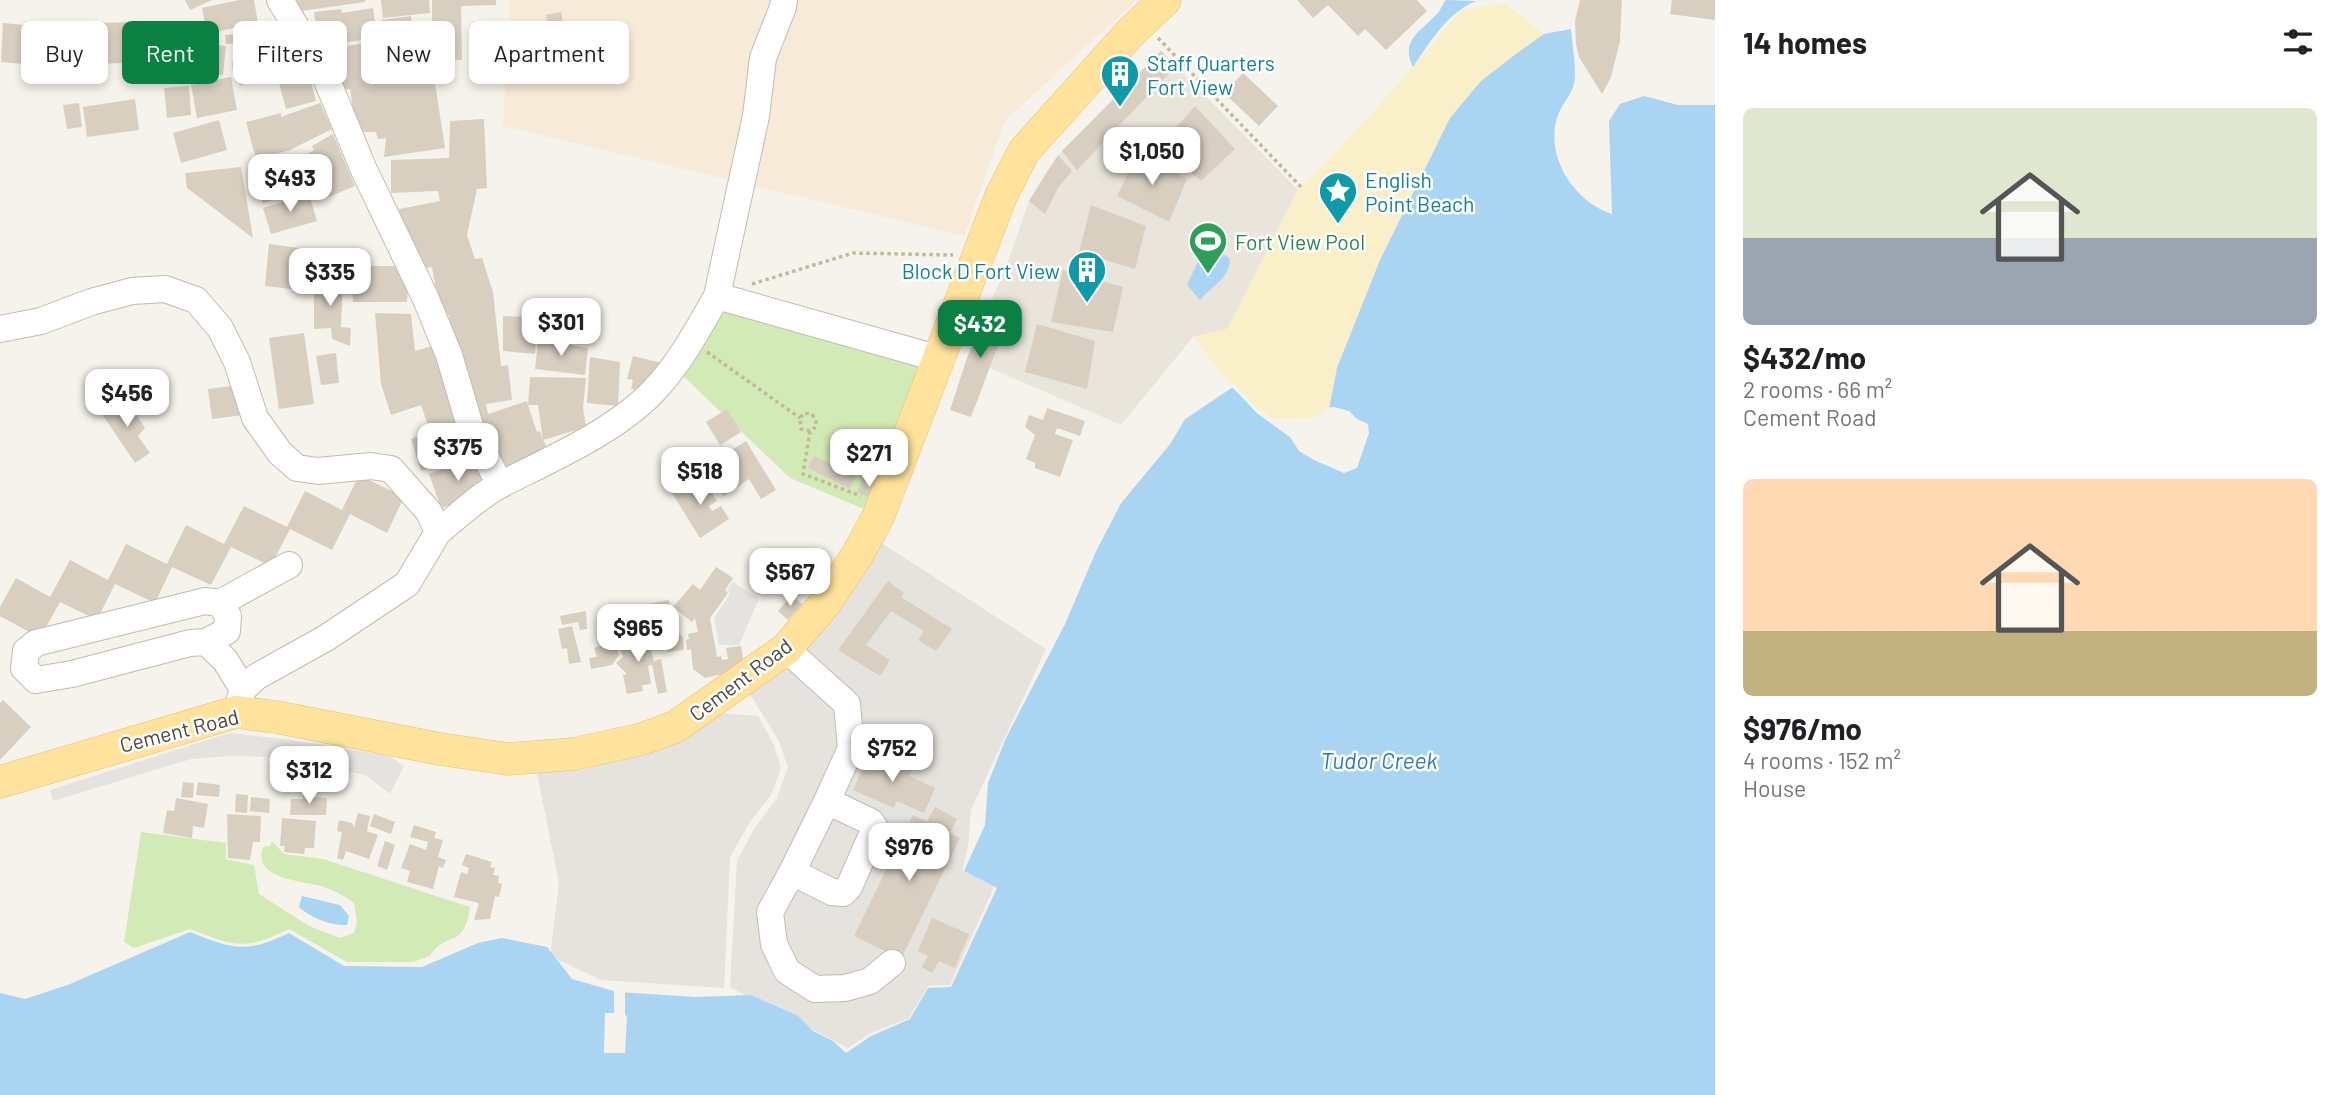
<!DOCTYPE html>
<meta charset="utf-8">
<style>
:root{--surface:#fff;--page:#f2f2f2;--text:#202124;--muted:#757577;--accent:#0b8043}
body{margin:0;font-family:Barlow,sans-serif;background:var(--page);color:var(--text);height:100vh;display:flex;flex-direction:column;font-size:26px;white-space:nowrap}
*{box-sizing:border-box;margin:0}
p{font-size:23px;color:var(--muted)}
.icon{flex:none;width:38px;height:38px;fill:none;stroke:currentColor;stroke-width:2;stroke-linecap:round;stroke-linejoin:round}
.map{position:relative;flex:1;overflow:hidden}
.sheet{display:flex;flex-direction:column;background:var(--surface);width:630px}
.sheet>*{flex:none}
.guide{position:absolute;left:21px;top:21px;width:665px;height:63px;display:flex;gap:14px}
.price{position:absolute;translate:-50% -60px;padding:0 16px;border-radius:14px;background:#fff;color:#222;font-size:23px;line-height:46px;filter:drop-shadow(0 2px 4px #0008)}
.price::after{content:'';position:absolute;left:50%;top:42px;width:21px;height:16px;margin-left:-10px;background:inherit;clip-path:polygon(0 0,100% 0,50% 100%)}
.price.current{background:var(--accent);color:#fff}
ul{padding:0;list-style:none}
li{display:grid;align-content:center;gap:14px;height:371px;padding:0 28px}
li span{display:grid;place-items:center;height:217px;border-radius:10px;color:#555}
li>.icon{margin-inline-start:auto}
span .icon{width:126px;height:126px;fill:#fffc;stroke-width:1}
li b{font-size:30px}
h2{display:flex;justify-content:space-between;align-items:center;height:84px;padding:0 28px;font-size:30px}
.pill{padding:0 24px;border-radius:10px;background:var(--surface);box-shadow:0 4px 10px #0003;font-size:24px;line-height:63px}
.pill.current{background:var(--accent);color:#fff}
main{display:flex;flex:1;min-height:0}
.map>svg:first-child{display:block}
.residential{fill:#eae5da}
.commercial{fill:#f7ead8}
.industrial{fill:#e6e2dd}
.green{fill:#d2eab5}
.sand{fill:#f9efc9}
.parking{fill:#e5e3e0}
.water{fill:#a9d4f2}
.pier{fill:#f6f3ec}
.building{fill:#d8cfc1;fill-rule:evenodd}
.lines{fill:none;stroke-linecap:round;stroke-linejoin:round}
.minor-casing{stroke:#c2bbae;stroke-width:28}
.major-casing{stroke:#e6c16a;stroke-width:33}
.path{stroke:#c4b79f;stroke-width:3.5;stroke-dasharray:3.5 3.5;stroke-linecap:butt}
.minor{stroke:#fff;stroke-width:26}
.major{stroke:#ffe39c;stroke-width:32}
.labels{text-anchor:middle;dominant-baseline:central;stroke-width:5;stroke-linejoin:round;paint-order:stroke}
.culture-label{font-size:21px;fill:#0d838f;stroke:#fff;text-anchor:start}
.leisure-label{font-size:21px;fill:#27864d;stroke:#fff;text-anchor:start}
.street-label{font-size:21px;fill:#4b4439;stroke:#fff}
.water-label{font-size:23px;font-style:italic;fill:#2e7ab2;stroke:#fff}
</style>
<main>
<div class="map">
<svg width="1715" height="1095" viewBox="0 0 1715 1095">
<rect width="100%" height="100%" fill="#f6f3ec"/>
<path class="residential" d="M 1161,51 L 1298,190 L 1227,329 L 1193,337 L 1121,425 L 967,358 L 1007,264 L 1029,201 L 1047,171 L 1062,151 Z"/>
<path class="commercial" d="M 510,0 L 1136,0 L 1005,121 L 964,236 L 503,126 Z"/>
<path class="industrial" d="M 880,542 L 1046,649 L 971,810 L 968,846 L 962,870 L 994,887 L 950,985 L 928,986 L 909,1018 L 869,1034 L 848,1048 L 730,987 L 737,861 L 754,829 L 777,798 L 788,767 L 779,741 L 748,691 Z
M 721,713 L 758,716 L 773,743 L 781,768 L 771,795 L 750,822 L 730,857 L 724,988 L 601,980 L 550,956 L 559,883 L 535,763 Z"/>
<path class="green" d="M 717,296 L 938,363 L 871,512 L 790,478 L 680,373 Z
M 141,832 L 226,843 L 226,859 L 254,865 L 259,894 L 309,926 L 340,938 L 354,933 L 357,922 L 354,903 C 345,896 335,891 324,887 C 305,881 251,880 263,847 L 270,846 L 272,841 L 284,854 L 323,859 L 470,907 C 464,950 446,930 430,956 L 412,962 L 347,962 L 289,929 C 244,951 234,946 190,929 L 134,948 L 124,942 Z"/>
<path class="sand" d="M 1505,3 L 1544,34 L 1481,81 L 1450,118 L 1380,260 L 1337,368 L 1334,407 L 1316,418 L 1274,419 L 1239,395 L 1193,337 L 1227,329 L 1298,190 L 1367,119 L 1462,10 Z"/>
<path class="parking" d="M 733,582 L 759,599 L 739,645 L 719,645 L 714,618 L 730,594 L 727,590 Z
M 860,668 L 878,680 L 850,726 L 830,714 Z
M 229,733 L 291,740 L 390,756 L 404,766 L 390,794 L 365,775 L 280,757 L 229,756 L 191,759 L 53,801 L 50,790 Z
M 846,787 L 909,817 L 886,863 L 868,855 L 884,823 L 841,799 Z
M 858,880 L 873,889 L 852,931 L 837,923 Z
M 787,881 L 840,910 L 832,927 L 779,898 Z"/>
<path class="water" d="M 1446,0 L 1476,1 C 1447,13 1430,42 1413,67 C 1400,40 1420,32 1437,14 C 1441,10 1442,4 1446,0 Z
M 1571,29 C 1572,45 1577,68 1574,84 C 1571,96 1560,106 1557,118 C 1545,158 1575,202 1612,214 L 1609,121 L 1620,104 L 1644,96 L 1678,105 L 1715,105 L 1715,1095 L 0,1095 L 0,993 L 25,999 L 70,984 L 190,932 C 233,949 245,954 289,933 L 344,966 L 422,967 L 478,943 L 502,938 L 547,947 L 572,979 L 617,992 L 696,997 L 751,995 L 798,1016 L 813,1031 L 833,1041 L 846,1053 L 871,1036 L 910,1019 L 928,988 L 951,987 L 997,888 L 964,871 L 985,825 L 988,783 L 1006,738 L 1064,626 L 1096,551 L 1121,503 L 1170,444 L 1185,419 L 1233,387 L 1257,413 L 1290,437 L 1328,415 L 1337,368 L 1380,260 L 1450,118 L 1481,81 L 1516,54 L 1544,34 Z
M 1214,246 L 1230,259 C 1229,280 1212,285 1200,300 L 1187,285 L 1202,253 Z
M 302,896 L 340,905 L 349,916 L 347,925 C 331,926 311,918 299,907 Z"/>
<path class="pier" d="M 1231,384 L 1235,384 L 1259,411 L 1290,433 L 1308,419 L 1325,412 L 1326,408 L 1334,407 L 1349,411 L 1357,419 L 1368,424 L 1369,433 L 1357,468 L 1344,473 L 1314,460 L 1299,451 L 1290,437 L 1257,413 L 1232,387 L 1185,419 L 1170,444 L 1121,503 L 1096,551 L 1064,626 L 1060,625 L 1093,550 L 1118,501 L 1167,442 L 1183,417 Z
M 614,988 L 625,990 L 625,1015 L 627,1016 L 625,1053 L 604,1053 L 605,1013 L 614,1013 Z"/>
<path class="building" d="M 185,0 L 212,0 L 190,10 Z
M 239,0 L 254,0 L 259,29 L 239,32 L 238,27 L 207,34 L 202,8 Z
M 286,0 L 365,0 L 365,2 L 287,13 Z
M 381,0 L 429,0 L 430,13 L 383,18 Z
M 432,0 L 496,0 L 496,5 L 461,6 L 462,60 L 419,60 L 419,28 L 432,28 Z
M 1297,0 L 1417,0 L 1427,11 L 1386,50 L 1365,29 L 1358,36 L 1328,5 L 1313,18 Z
M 1580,0 L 1622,0 L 1620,41 L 1611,77 L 1602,94 L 1579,57 L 1576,44 L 1575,21 Z
M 1672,0 L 1715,0 L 1715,20 L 1670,14 Z
M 373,8 L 377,38 L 319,46 L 314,12 L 341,9 L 342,13 Z
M 561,12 L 564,28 L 549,31 L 546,15 Z
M 411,16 L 414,37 L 383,40 L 381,20 Z
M 162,21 L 164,61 L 99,64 L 97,23 Z
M 31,22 L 94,25 L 92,63 L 29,60 Z
M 3,23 L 26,25 L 23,64 L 1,62 Z
M 258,32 L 280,53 L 242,86 L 234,80 L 232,62 Z
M 238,34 L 239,43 L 226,44 L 225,35 Z
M 176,37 L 180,67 L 169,68 L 165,38 Z
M 374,41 L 382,83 L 402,78 L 401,70 L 432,64 L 445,148 L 384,157 L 386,138 L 378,139 L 376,132 L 356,132 L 350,89 L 343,90 L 338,48 Z
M 189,42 L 226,46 L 223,75 L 186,71 Z
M 412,42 L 414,61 L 385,64 L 383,45 Z
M 1161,51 L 1176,66 L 1077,170 L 1062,151 Z
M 303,53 L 316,101 L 286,109 L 273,61 Z
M 168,72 L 181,72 L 181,82 L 168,82 Z
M 1243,73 L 1278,106 L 1259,126 L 1224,93 Z
M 231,77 L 237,110 L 197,118 L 191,85 Z
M 189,86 L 191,115 L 167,118 L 164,88 Z
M 135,99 L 139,130 L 87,137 L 83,107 Z
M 79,103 L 82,127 L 67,129 L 63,105 Z
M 320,103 L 332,129 L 290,150 L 256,159 L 246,122 L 281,113 L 281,117 Z
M 1195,106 L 1235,149 L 1201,181 L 1160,146 Z
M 484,119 L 487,188 L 477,189 L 467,235 L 475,259 L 482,258 L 493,292 L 501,366 L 508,365 L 512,400 L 486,404 L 488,414 L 527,401 L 528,405 L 530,377 L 586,378 L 583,408 L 586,427 L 543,440 L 548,450 L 500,472 L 488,451 L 451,333 L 449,315 L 441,317 L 432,267 L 415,269 L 399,209 L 440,201 L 438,191 L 391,193 L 391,160 L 449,158 L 450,121 ZM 528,405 L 538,405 L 543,440 L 540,431 L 537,432 Z
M 219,120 L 227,150 L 181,163 L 173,133 Z
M 333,134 L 355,186 L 326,198 L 301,158 L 314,150 L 312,146 Z
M 1138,152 L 1187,179 L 1169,222 L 1117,196 Z
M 1058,155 L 1072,171 L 1058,188 L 1045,214 L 1029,201 Z
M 296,158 L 306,190 L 263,203 L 253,171 Z
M 241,167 L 246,196 L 253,238 L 187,188 L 185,173 Z
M 309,194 L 317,221 L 271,234 L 263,208 Z
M 1091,205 L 1146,226 L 1135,269 L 1079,252 Z
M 269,244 L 313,250 L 308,291 L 265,286 Z
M 351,266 L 402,266 L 409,278 L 407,302 L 353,302 Z
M 1063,270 L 1123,287 L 1113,332 L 1051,322 Z
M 343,277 L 341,327 L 351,328 L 350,346 L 332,339 L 331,328 L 314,329 L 314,279 Z
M 991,301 L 1010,314 L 971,417 L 950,410 L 967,358 Z
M 375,313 L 411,314 L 415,351 L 433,346 L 468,455 L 421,471 L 411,439 L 430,431 L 421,405 L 391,415 L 381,384 Z
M 503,316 L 537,317 L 535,354 L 503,351 Z
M 1037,324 L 1095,341 L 1087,389 L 1025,372 Z
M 304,333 L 314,404 L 279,409 L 269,338 Z
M 538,340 L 588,348 L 585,375 L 535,369 Z
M 336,353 L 339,383 L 321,385 L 316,356 Z
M 633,356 L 675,366 L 648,393 L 631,389 L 633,380 L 627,379 Z
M 590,357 L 620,362 L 618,406 L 587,403 Z
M 247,384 L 251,414 L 212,419 L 208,389 Z
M 125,398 L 145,428 L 138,436 L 150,453 L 135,463 L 102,414 Z
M 1047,408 L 1085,421 L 1080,436 L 1057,428 L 1055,434 L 1073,440 L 1060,477 L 1035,468 L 1035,463 L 1026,459 L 1035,435 L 1025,427 L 1029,415 L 1043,420 Z
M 727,409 L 741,432 L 720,445 L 706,422 Z
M 746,441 L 776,490 L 761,499 L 749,479 L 724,496 L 705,467 Z
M 814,456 L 856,476 L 850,489 L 808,468 Z
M 476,458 L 488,492 L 441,508 L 429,474 Z
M 359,475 L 404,497 L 387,533 L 350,514 L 332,550 L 290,529 L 271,566 L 231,547 L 211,585 L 172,567 L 155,603 L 115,584 L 97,620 L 60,602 L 40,638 L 0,616 L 0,607 L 16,578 L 50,597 L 70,560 L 108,580 L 126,544 L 167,564 L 186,525 L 224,544 L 244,506 L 287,527 L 305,491 L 342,510 Z
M 863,478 L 882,484 L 874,500 L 857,492 Z
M 695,479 L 699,486 L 705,482 L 717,501 L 709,506 L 712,511 L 721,506 L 729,519 L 700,538 L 672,493 Z
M 716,567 L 733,578 L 725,590 L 728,593 L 710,618 L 717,657 L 721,656 L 722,660 L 728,659 L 726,648 L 741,646 L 745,669 L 705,678 L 693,669 L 691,649 L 687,650 L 686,640 L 689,639 L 688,634 L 698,632 L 695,618 L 692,622 L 673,607 L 693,584 L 700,590 Z
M 888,581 L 904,593 L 901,597 L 952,629 L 936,651 L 918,640 L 924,631 L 891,611 L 866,645 L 890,660 L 880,676 L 838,650 Z
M 792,595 L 802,604 L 788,620 L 778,611 Z
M 669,600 L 673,625 L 683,638 L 684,650 L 667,652 L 665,639 L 653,631 L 654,629 L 642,631 L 638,606 Z
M 586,611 L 587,629 L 580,630 L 578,622 L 562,625 L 560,616 Z
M 621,624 L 625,636 L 637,636 L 637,645 L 650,646 L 654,661 L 661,659 L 667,692 L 658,694 L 652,665 L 648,666 L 651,684 L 642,685 L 643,691 L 627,694 L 623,675 L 627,674 L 616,663 L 623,657 L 612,628 Z
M 572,626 L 581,662 L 569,664 L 567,648 L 562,649 L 558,629 Z
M 614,641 L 619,655 L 612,665 L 591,669 L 589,658 L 597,657 L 594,648 Z
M 3,700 L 31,727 L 0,760 L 0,703 Z
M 871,751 L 912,769 L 909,776 L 935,788 L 924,813 L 897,801 L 894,808 L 853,790 Z
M 183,782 L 194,783 L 193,798 L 181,797 Z
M 198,782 L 220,785 L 219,797 L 196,795 Z
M 236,794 L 248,795 L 247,813 L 235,812 Z
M 303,796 L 327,798 L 326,815 L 290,815 L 291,799 L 303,799 Z
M 251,797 L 270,799 L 269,813 L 250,811 Z
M 176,798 L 208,804 L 204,828 L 193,826 L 192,838 L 163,833 L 167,810 L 174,811 Z
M 935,807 L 957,819 L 950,833 L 960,838 L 901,959 L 854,936 L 913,815 L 927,822 Z
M 358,813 L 370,816 L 367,831 L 378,835 L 369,859 L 346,851 L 343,860 L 337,858 L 342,832 L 337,831 L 339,820 L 352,823 L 354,827 Z
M 227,814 L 261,816 L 260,842 L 253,842 L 250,860 L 228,858 Z
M 374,814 L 395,822 L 391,834 L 370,826 Z
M 282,818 L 316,821 L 314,848 L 305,848 L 304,854 L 284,852 L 285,846 L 280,846 Z
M 414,825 L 436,832 L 434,838 L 443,840 L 438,857 L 446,860 L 443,868 L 439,866 L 433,889 L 407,882 L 410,871 L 401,868 L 410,844 L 426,850 L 428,842 L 410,837 Z
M 385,841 L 395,845 L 387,870 L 377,866 Z
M 466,854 L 492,862 L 490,867 L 495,868 L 493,875 L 499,876 L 498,883 L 502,884 L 499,897 L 495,896 L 490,919 L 474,920 L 479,903 L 454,897 L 461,872 L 467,874 L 469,868 L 462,865 Z
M 932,918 L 969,934 L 955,968 L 939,961 L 932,973 L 922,967 L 928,956 L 918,951 Z"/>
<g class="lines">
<g class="minor-casing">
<path id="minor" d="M 280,0 L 326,78 L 364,170 L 425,297 L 449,355 L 470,426 L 500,485
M 717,296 L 756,116 L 763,58 L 783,7 L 784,0
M 0,329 L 41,321 L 91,302 L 132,291 L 165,289 L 196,300 L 220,328 L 237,362 L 255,418 L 280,453 L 297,468 L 318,471 L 371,466 L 391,469 L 429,512 L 438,532 L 407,584 L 326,638 L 256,677 L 243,689 L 236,712
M 438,532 C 458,517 479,495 502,484 C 553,458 621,429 659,385 C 683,358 699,327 717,296 L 940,359
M 220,603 L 289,565
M 206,642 L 227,631 L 228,616 L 220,603 L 205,601 L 36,643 L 26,651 L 24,668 L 36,680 L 72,674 L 190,643 L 206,642 L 225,660 L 243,689
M 786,649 L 847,704 L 851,748 L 827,801
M 827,801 L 871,822 L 875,828 L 849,887 L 843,893 L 832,892 L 792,872 Z
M 792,872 L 770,912 L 774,944 L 787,971 L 815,989 L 845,988 L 870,981 L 892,963"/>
</g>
<g class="major-casing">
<path id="major" d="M 0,782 L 236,712 L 276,717 L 440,749 L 508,759 L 573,754 L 642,739 L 675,727 L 786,649 L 826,602 L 856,557 L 878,517 L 1001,196 L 1024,151 L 1130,33 L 1165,0"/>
</g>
<path class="path" d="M 1158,38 L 1302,188
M 752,284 L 853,253 L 953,255
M 707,352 L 800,418
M 810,431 L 801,429 L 800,418 L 804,413 L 812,414 L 816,421 L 816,427 L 810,431 L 803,474 L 861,496"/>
<use href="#minor" class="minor"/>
<use href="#major" class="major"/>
</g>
<defs>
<g id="building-pin" transform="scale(2.0125)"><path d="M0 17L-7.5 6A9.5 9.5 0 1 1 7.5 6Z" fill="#0f9aa8" stroke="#fff"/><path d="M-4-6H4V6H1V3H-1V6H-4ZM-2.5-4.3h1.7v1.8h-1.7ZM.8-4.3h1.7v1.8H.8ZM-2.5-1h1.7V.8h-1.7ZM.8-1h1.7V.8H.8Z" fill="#fff"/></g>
<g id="sight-pin" transform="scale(2.0125)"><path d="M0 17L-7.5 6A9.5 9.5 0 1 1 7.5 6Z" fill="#0f9aa8" stroke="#fff"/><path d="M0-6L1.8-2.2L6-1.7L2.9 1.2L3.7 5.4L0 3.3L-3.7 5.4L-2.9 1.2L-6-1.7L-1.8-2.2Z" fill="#fff"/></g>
<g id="stadium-pin" transform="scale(2.0125)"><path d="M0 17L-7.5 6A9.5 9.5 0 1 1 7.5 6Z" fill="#2e9e5b" stroke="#fff"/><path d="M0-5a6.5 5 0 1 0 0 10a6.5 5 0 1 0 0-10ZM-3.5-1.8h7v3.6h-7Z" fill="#fff"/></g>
</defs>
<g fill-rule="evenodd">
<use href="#building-pin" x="1120" y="74"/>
<use href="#sight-pin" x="1338" y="191"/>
<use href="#stadium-pin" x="1208" y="241"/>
<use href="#building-pin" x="1087" y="270"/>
</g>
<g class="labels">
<g class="culture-label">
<text x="1147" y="62">Staff Quarters<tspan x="1147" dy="24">Fort View</tspan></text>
<text x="1365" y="179">English<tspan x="1365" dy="24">Point Beach</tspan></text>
<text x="1060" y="270" text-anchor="end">Block D Fort View</text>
</g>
<g class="leisure-label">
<text x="1235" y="241">Fort View Pool</text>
</g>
<g class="street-label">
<text transform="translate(740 679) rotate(-37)">Cement Road</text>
<text transform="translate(179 730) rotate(-14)">Cement Road</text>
</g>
<g class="water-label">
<text x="1379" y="760">Tudor Creek</text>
</g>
</g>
</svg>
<b class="price" style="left:1152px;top:187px">$1,050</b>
<b class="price" style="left:290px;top:214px">$493</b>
<b class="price" style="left:330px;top:308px">$335</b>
<b class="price" style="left:561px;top:358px">$301</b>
<b class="price current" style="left:980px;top:360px">$432</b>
<b class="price" style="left:127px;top:429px">$456</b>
<b class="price" style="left:458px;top:483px">$375</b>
<b class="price" style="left:869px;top:489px">$271</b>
<b class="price" style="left:700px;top:507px">$518</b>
<b class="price" style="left:790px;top:608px">$567</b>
<b class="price" style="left:638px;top:664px">$965</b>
<b class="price" style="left:892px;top:784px">$752</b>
<b class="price" style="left:309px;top:806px">$312</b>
<b class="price" style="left:909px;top:883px">$976</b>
<div class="guide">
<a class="pill">Buy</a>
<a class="pill current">Rent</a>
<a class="pill">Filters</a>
<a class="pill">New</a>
<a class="pill">Apartment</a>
</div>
</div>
<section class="sheet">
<h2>14 homes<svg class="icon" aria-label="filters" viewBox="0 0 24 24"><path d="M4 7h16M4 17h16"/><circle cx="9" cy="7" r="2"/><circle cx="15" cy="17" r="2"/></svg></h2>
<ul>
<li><span style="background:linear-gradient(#dfe7d0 60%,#9aa5b1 0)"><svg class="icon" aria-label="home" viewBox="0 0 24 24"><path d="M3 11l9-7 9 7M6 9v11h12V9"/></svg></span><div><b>$432/mo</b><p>2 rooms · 66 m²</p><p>Cement Road</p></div></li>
<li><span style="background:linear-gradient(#ffd9b3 70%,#c2b280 0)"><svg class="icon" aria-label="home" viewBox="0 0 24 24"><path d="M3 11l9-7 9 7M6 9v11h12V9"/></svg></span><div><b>$976/mo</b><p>4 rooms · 152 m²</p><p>House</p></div></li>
</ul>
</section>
</main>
